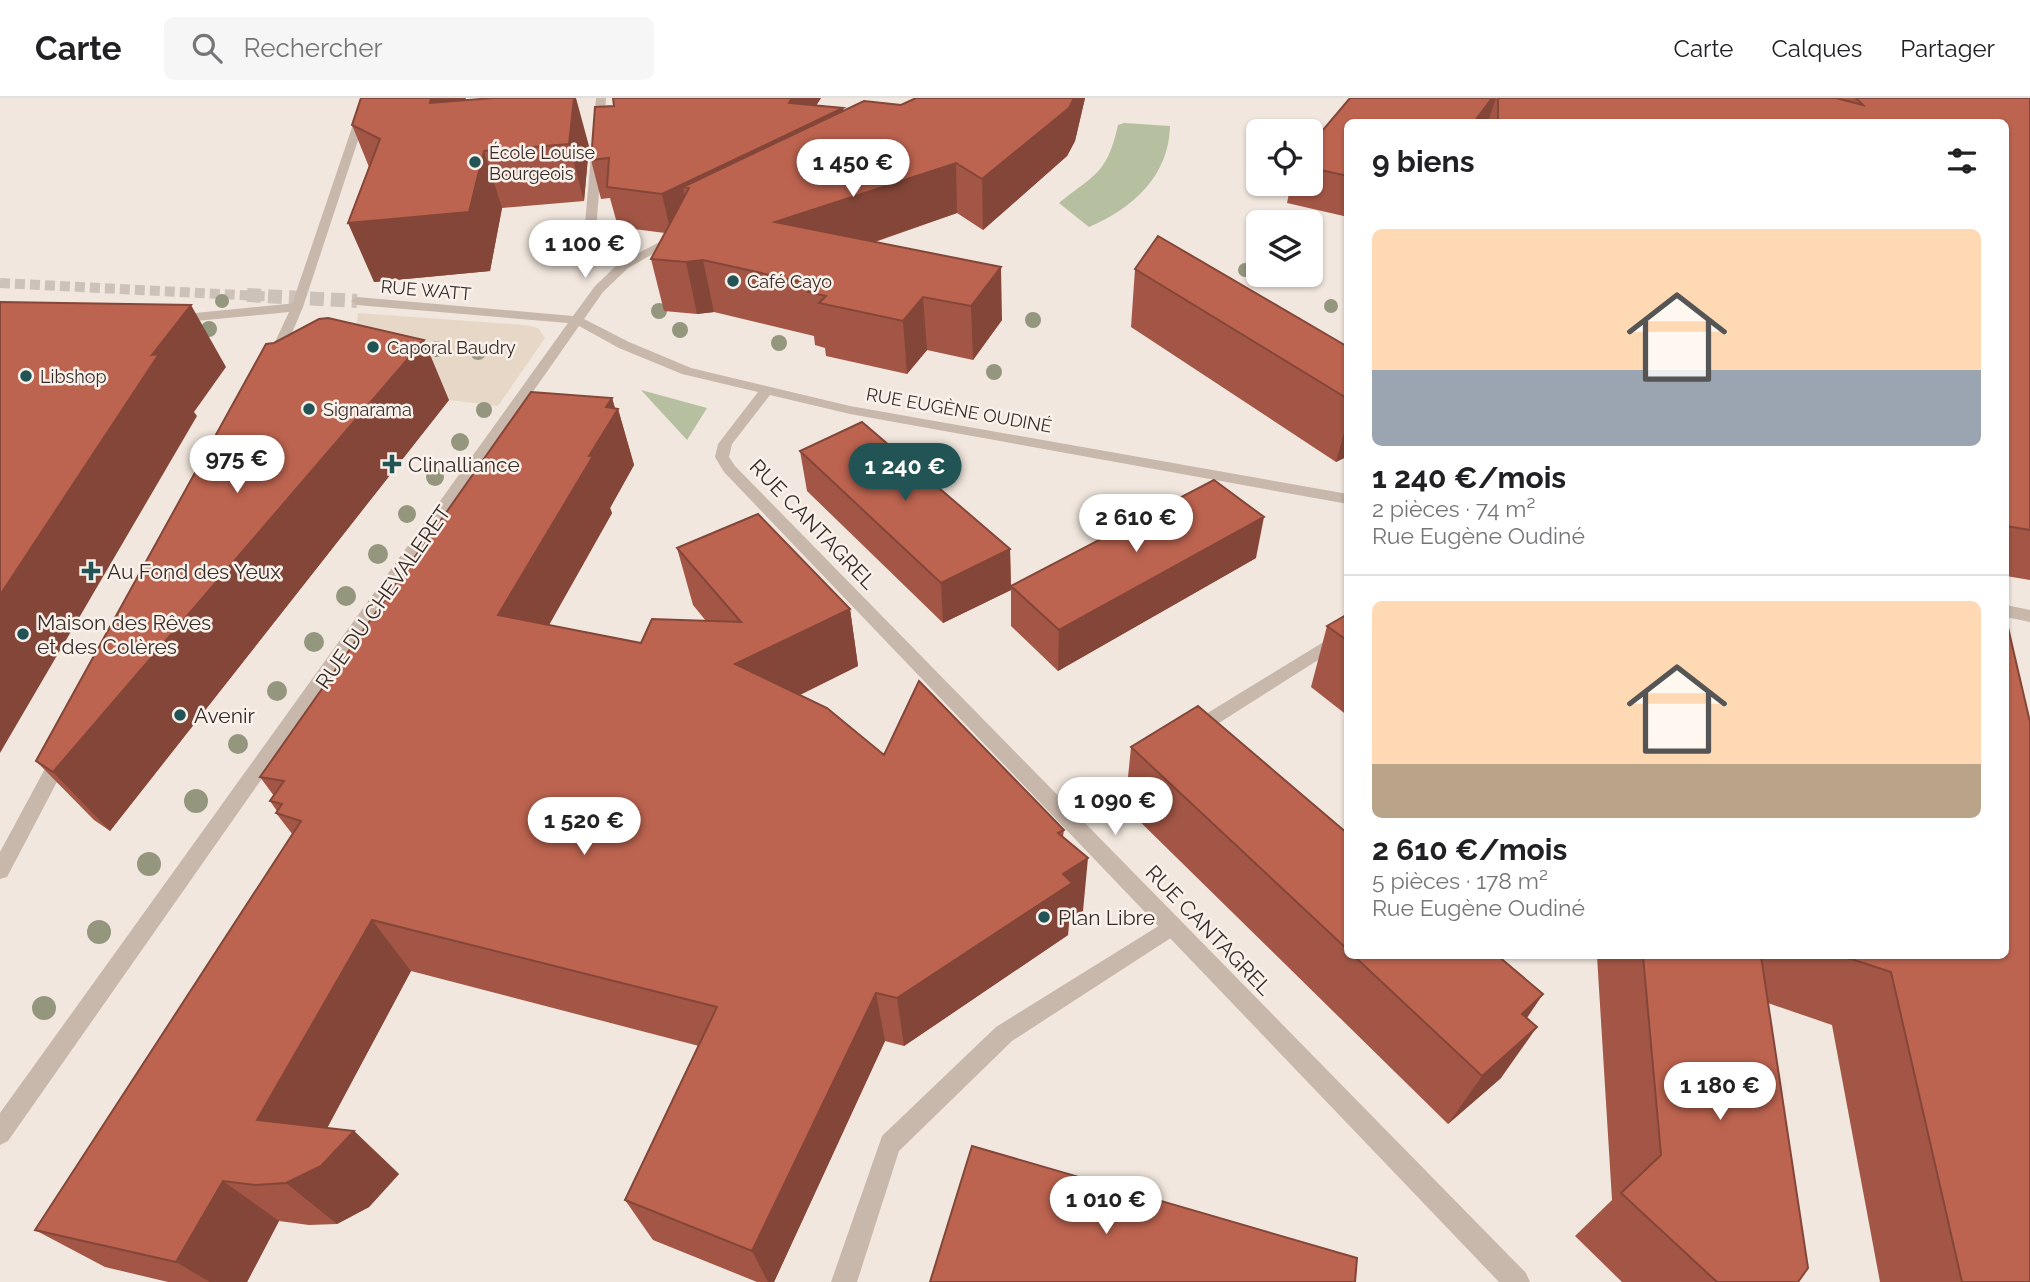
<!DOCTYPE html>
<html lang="fr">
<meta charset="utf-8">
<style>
:root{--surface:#fff;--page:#f6f6f6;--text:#202124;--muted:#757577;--line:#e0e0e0;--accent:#225455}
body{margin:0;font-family:Raleway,sans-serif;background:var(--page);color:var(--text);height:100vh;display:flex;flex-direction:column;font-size:26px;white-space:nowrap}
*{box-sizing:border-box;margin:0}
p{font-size:23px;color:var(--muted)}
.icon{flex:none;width:38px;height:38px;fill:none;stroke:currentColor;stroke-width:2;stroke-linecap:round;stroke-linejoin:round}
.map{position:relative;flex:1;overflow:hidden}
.drawer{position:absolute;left:1344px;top:21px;width:665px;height:840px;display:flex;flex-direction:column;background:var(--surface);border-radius:10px;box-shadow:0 2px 5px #0004}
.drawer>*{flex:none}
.tools{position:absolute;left:1246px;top:21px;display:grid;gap:14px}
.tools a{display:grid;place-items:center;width:77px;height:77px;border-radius:10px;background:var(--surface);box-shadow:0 2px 5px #0004;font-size:35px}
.price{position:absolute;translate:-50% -60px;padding:0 16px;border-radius:24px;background:#fff;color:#222;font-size:23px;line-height:46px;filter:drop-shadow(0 2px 4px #0008)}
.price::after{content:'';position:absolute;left:50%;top:42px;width:21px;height:16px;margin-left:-10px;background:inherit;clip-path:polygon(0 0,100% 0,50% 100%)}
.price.on{background:var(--accent);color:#fff}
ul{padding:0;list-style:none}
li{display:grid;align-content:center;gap:14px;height:371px;padding:0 28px}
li+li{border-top:2px solid var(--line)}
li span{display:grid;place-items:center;height:217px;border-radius:10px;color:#555}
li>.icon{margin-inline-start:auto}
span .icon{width:126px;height:126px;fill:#fffc;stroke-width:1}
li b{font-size:30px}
h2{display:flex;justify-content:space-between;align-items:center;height:84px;padding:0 28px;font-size:30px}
header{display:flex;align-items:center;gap:42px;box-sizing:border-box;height:98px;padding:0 35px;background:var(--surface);border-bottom:2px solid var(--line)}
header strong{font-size:33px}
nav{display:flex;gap:38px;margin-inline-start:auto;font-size:24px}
.search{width:490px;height:63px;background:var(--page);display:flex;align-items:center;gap:18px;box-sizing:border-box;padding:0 24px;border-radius:10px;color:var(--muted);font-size:26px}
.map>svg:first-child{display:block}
.green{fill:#b6bf9f}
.plaza{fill:#e7d7c7}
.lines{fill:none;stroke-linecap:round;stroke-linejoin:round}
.minor-tunnel-far1{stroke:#ccc2ba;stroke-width:10;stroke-dasharray:10 5;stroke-linecap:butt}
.minor-tunnel{stroke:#ccc2ba;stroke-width:14;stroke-dasharray:14 7;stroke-linecap:butt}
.service{fill:#c8b7ab;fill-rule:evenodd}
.pedestrian{fill:#c8b7ab;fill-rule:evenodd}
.minor{fill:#c8b7ab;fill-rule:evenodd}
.tree{fill:#94967e}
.wall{fill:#a35645}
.shaded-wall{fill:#844638}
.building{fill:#bd6450;stroke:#844638;stroke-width:2}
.poi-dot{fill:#225455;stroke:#f9f1ea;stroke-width:2.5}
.labels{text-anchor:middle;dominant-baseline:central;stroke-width:5;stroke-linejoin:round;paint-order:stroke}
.far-poi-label{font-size:18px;fill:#362d2a;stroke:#f9f1ea;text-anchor:start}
.far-street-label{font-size:18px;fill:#362d2a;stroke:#f9f1ea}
.poi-label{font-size:21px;fill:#362d2a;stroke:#f9f1ea;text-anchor:start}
.street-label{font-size:21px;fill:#362d2a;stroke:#f9f1ea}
</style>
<header>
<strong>Carte</strong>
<div class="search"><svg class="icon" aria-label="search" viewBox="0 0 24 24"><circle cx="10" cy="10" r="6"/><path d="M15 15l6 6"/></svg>Rechercher</div>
<nav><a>Carte</a><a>Calques</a><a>Partager</a></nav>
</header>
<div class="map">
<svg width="2030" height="1184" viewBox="0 0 2030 1184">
<rect width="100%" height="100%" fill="#f1e7de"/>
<path class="green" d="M 1124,25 L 1170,28 C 1169,77 1134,110 1089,129 L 1059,105 C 1095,76 1107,76 1118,27 Z
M 641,292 L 707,310 L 687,342 Z"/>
<path class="plaza" d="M 358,215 L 525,227 L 538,230 L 545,240 L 498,308 L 449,302 L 355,236 Z"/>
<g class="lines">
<path class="minor-tunnel-far1" d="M 0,185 L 282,199"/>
<path class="minor-tunnel" d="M 247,197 L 357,203"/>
<path class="service" d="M 1348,529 L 1348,543 L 1200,637 L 1188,637 L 1185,632 L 1188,627 Z
M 1173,819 L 1180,822 L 1183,828 L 1180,834 L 1012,943 L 899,1053 L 857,1184 L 831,1184 L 882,1038 L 996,929 Z"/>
<path class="pedestrian" d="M 362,0 L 372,0 L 303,209 L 301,212 L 293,212 L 291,209 Z"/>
<path class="minor" d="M 596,0 L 606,0 L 595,148 L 604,156 L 623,163 L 675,136 L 685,138 L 628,170 L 603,194 L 584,221 L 629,244 L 691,270 L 850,308 L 1348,396 L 1348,406 L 850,316 L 770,297 L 732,346 L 729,359 L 735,368 L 1526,1175 L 1530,1184 L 1499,1184 L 724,374 L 715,359 L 718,346 L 758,294 L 682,276 L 619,250 L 579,228 L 8,1043 L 0,1047 L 0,1015 L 568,225 L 357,207 L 351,203 L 357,199 L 573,218 L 595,188 L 616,168 L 596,160 L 583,149 Z
M 297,205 L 303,209 L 281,261 L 274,265 L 267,261 L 289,214 L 175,225 L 169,221 L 175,217 Z
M 2006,507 L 2030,512 L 2030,524 L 2006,519 Z
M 61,652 L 68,654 L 70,659 L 7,779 L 0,781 L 0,754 L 54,654 Z"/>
</g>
<g class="tree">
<circle cx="1245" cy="172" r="7"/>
<circle cx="222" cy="203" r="7"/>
<circle cx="1331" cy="208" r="7"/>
<circle cx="659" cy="213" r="8"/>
<circle cx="1033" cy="222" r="8"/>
<circle cx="209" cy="231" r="8"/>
<circle cx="680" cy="232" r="8"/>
<circle cx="779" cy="245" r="8"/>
<circle cx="436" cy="251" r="8"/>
<circle cx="478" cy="254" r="8"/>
<circle cx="994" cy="274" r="8"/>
<circle cx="484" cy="312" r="8"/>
<circle cx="460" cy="344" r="9"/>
<circle cx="435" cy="379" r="9"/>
<circle cx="407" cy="416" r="9"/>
<circle cx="378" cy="456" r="10"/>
<circle cx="346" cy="498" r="10"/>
<circle cx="314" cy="544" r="10"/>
<circle cx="277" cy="593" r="10"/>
<circle cx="238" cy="646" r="10"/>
<circle cx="196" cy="703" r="12"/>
<circle cx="149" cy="766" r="12"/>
<circle cx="99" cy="834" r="12"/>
<circle cx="44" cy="910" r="12"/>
</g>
<path class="wall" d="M 613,0 L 821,0 L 816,7 L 843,10 L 844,13 L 901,7 L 916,0 L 1085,0 L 1075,43 L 1067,58 L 983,132 L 957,115 L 875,144 L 1002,222 L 973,262 L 927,252 L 907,276 L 826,258 L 825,250 L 815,247 L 814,238 L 714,214 L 697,216 L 664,213 L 651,161 L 665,135 L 618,129 L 610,100 L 601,101 L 591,62 L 614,8 Z
M 1350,0 L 2030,0 L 2030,482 L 2006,478 L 2006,24 L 1348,24 L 1348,119 L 1287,105 L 1291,86 L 1311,86 L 1311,46 Z
M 465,2 L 589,48 L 584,103 L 502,110 L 490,173 L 374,184 L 369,69 L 352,27 Z
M 1135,171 L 1348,249 L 1348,358 L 1336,364 L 1131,229 Z
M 274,245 L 449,302 L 110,733 L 94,722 L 36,663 Z
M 612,300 L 615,310 L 618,311 L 634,367 L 610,410 L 612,415 L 549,527 L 641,545 L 706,523 L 693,507 L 677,450 L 850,511 L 858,568 L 800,597 L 884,657 L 1064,732 L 1063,739 L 1083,813 L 1069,822 L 1068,837 L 904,948 L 885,943 L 774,1184 L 757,1184 L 653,1142 L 625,1102 L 699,948 L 411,873 L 327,1030 L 354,1033 L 399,1076 L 369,1109 L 337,1126 L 309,1127 L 279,1123 L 247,1184 L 168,1184 L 105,1169 L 35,1132 L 293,737 L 276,715 L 277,713 L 270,703 L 274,698 L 260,679 Z
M 800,353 L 1010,451 L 1011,492 L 943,525 L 807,393 Z
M 1256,460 L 1058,573 L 1011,528 L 1011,488 Z
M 1348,516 L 1348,618 L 1311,589 L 1327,528 Z
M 1131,649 L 1348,736 L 1348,858 L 1498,858 L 1543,896 L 1527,920 L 1501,980 L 1448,1026 L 1125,709 Z
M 1597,858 L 2006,858 L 2030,1184 L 1880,1184 L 1832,927 L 1768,905 L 1798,1184 L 1622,1184 L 1575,1138 L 1612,1102 Z"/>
<path class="shaded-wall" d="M 431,0 L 466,0 L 449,60 L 430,5 Z
M 574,0 L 576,0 L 589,48 L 584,103 L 569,46 Z
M 792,0 L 821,0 L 802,30 L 843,10 L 847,48 L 689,90 L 683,89 L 691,126 L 671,136 L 662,96 L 789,5 Z
M 1074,0 L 1085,0 L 1075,43 L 1067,58 L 983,132 L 982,81 Z
M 1492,0 L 1496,0 L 1488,24 L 1474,24 Z
M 484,53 L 502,110 L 490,173 L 374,184 L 348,125 Z
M 956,65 L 957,115 L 783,175 L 775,124 Z
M 703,162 L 714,214 L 697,216 L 686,164 Z
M 1001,169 L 1002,222 L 973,262 L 971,208 Z
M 923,199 L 927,252 L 907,276 L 903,223 Z
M 191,207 L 226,269 L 194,314 L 197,318 L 0,655 L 0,497 L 152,257 Z
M 424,242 L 449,302 L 110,733 L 53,674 Z
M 612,300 L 616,314 L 618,311 L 634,367 L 610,410 L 612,415 L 523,573 L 498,517 L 589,358 L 606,309 Z
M 1348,320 L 1348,358 L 1336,364 Z
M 1264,419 L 1256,460 L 1058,573 L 1059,532 Z
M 1010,451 L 1011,492 L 943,525 L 941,485 Z
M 850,511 L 858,568 L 749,622 L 735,566 Z
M 1088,760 L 1083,813 L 1069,822 L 1068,837 L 904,948 L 897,900 L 1063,776 Z
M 372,822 L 411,873 L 308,1066 L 257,1022 Z
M 876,895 L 885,943 L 774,1184 L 768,1184 L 752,1153 Z
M 1543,896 L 1507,948 L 1522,916 Z
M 1537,929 L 1501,980 L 1448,1026 L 1482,978 Z
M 354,1033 L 399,1076 L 369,1109 L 337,1126 L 286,1085 Z
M 223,1083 L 279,1123 L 247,1184 L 210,1184 L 176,1164 Z"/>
<path class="building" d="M 361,0 L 431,0 L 430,5 L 493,0 L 574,0 L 569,46 L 484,53 L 469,114 L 348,125 L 380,41 L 352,27 Z
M 613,0 L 792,0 L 789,5 L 843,10 L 662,96 L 607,89 L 609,60 L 591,62 L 595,9 L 614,8 Z
M 916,0 L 1074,0 L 1069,10 L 982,81 L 956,65 L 775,124 L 1001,169 L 971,208 L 923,199 L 903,223 L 819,205 L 826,198 L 808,194 L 815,187 L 703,162 L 686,164 L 651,161 L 689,90 L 683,89 L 864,3 L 901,7 Z
M 1350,0 L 1492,0 L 1474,24 L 1348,24 L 1348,78 L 1311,70 L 1311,46 Z
M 1498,0 L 1836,0 L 1863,7 L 1856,0 L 2030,0 L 2030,432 L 2006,428 L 2006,24 L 1498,24 Z
M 1158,138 L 1348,249 L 1348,301 L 1135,171 Z
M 0,204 L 191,207 L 152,257 L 159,256 L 0,497 Z
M 328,220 L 424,242 L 53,674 L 36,663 L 266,246 L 274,245 L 319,221 Z
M 531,294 L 612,300 L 606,309 L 618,311 L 589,358 L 593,358 L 498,517 L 641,545 L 652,521 L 741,524 L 677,450 L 758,416 L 850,511 L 735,566 L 827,610 L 884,657 L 919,583 L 1064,732 L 1058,735 L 1088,760 L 1063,776 L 1072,785 L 897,900 L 876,895 L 752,1153 L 625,1102 L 717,909 L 372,822 L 257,1022 L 354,1033 L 321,1068 L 286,1085 L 255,1087 L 223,1083 L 176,1164 L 35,1132 L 301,723 L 276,715 L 282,706 L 270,703 L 284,683 L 260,679 Z
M 862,324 L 1010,451 L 941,485 L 800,353 Z
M 1214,382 L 1264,419 L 1059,532 L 1011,488 Z
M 1348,516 L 1348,543 L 1327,528 Z
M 2006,521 L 2030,624 L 2030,1184 L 1962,1184 L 1891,874 L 1842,858 L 2006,858 Z
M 1198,608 L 1348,736 L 1348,852 L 1131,649 Z
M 1354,858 L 1498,858 L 1543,896 L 1522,916 L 1537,929 L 1482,978 Z
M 1643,858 L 1761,858 L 1808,1170 L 1798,1184 L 1717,1184 L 1621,1095 L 1661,1057 Z
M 972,1048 L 1357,1160 L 1355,1184 L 930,1184 Z"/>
<g class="poi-dot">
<circle cx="475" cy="64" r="7"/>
<circle cx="733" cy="183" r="7"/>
<circle cx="373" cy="249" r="7"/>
<circle cx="26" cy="278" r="7"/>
<circle cx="309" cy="311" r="7"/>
<path d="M388.5 355.5h7v7h7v7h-7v7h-7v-7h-7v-7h7z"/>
<path d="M87.5 462.5h7v7h7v7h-7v7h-7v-7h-7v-7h7z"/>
<circle cx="23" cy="536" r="7"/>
<circle cx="180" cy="617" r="7"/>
<circle cx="1044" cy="819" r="7"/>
</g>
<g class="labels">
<g class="far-poi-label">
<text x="489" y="54">École Louise<tspan x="489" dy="21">Bourgeois</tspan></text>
<text x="747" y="183">Café Cayo</text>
<text x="387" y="249">Caporal Baudry</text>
<text x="40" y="278">Libshop</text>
<text x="323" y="311">Signarama</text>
</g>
<g class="far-street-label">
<text transform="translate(426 192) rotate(5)">RUE WATT</text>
<text transform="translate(959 312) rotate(10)">RUE EUGÈNE OUDINÉ</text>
</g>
<g class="poi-label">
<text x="408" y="366">Clinalliance</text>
<text x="107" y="473">Au Fond des Yeux</text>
<text x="37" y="524">Maison des Rêves<tspan x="37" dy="24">et des Colères</tspan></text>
<text x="194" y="617">Avenir</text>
<text x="1058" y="819">Plan Libre</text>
</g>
<g class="street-label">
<text transform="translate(813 426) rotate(46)">RUE CANTAGREL</text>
<text transform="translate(383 499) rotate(-55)">RUE DU CHEVALERET</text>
<text transform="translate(1209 832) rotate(46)">RUE CANTAGREL</text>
</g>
</g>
</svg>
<div class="tools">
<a><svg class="icon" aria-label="locate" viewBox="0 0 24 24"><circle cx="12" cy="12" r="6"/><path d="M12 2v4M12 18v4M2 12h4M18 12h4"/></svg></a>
<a><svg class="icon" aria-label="layers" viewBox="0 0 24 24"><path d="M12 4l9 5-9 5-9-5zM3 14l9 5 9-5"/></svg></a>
</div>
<b class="price" style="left:853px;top:101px">1 450 €</b>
<b class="price" style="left:585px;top:182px">1 100 €</b>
<b class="price" style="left:237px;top:397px">975 €</b>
<b class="price on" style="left:905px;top:405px">1 240 €</b>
<b class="price" style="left:1136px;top:456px">2 610 €</b>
<b class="price" style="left:1115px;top:739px">1 090 €</b>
<b class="price" style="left:584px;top:759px">1 520 €</b>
<b class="price" style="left:1720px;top:1024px">1 180 €</b>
<b class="price" style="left:1106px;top:1138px">1 010 €</b>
<section class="drawer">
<h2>9 biens<svg class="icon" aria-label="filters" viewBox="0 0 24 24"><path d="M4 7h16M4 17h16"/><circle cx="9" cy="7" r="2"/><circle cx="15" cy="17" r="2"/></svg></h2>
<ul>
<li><span style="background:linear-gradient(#ffd9b3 65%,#9aa5b1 0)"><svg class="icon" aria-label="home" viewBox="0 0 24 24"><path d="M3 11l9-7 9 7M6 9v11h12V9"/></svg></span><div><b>1 240 €/mois</b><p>2 pièces · 74 m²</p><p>Rue Eugène Oudiné</p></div></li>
<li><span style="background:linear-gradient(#ffd9b3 75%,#b9a48a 0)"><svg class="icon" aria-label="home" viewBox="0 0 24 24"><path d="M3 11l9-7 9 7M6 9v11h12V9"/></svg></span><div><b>2 610 €/mois</b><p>5 pièces · 178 m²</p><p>Rue Eugène Oudiné</p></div></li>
</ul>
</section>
</div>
